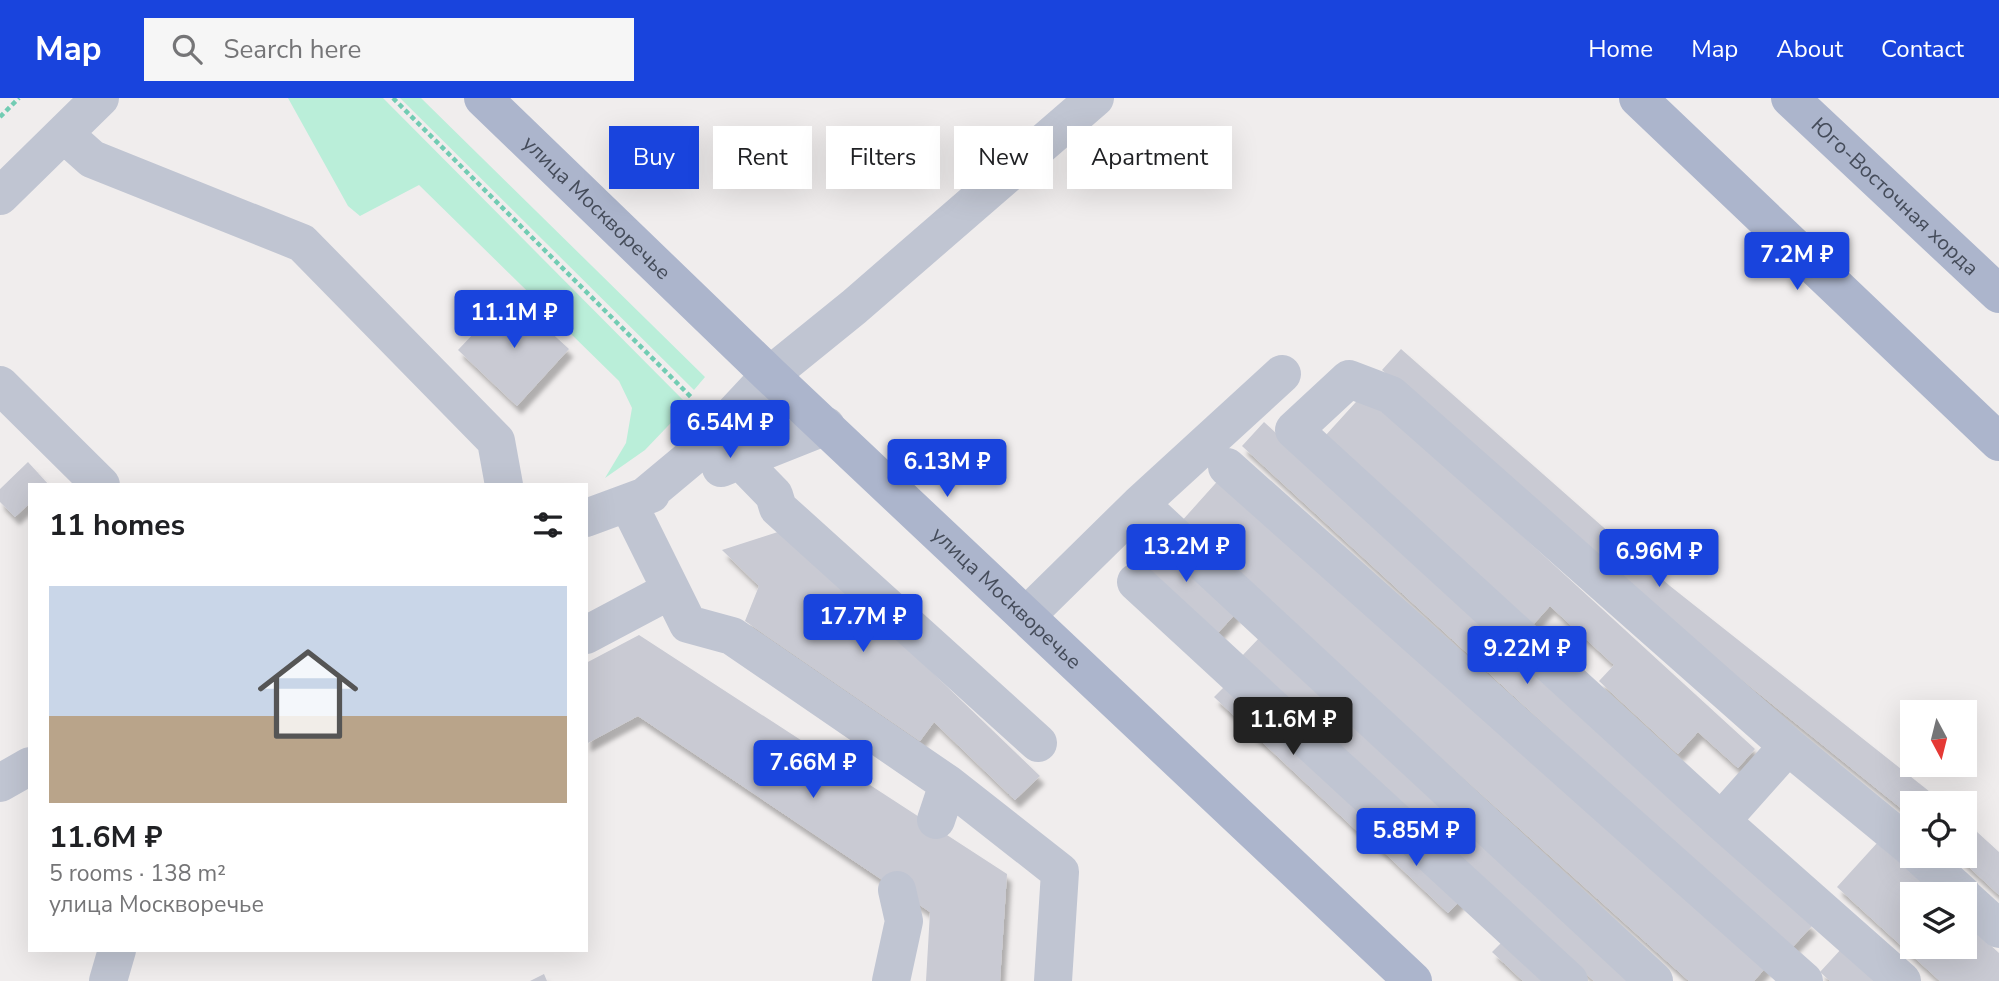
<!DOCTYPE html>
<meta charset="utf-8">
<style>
:root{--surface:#fff;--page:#f6f6f6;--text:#202124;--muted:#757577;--accent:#1944dd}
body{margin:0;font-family:"Nunito Sans",sans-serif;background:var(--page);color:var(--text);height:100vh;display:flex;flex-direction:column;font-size:26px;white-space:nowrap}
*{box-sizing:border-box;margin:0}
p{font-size:23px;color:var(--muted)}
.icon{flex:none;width:38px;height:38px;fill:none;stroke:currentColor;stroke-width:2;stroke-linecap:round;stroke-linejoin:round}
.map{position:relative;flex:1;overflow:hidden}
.details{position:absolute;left:28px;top:385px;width:560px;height:469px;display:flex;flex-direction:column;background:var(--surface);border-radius:0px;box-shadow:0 7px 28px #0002}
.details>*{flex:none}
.hud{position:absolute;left:609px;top:28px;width:665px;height:63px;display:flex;gap:14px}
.needle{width:46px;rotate:173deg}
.fabs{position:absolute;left:1900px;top:602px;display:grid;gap:14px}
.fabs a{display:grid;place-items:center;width:77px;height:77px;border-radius:0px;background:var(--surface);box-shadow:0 7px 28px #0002;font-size:35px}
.price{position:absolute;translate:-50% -60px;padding:0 16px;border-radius:7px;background:var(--accent);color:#fff;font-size:23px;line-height:46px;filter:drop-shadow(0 2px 4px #0008)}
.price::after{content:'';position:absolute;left:50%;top:42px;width:21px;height:16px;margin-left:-10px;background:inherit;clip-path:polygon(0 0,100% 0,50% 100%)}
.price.current{background:#222;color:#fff}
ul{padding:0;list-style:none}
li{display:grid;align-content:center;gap:14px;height:371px;padding:0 21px}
li span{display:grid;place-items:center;height:217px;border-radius:0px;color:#555}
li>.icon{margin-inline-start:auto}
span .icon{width:126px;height:126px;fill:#fffc;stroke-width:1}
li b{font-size:30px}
h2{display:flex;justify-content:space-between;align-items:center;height:84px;padding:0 21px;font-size:30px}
.pill{padding:0 24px;border-radius:0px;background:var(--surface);box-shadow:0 7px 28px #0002;font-size:24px;line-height:63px}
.pill.current{background:var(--accent);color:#fff}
header{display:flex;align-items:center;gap:42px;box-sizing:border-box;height:98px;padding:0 35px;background:var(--accent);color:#fff}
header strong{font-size:33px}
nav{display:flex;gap:38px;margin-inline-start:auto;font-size:24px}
.search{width:490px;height:63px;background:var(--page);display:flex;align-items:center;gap:18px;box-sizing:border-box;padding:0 24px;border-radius:0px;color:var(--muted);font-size:26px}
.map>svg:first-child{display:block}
.green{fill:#baeed9}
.building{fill:#c9cad3;filter:url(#shadow)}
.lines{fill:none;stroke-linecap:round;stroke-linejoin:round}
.path{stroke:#72ccb3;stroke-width:4.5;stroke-dasharray:5 3.5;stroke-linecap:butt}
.minor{stroke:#c0c5d2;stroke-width:38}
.major{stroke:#acb5cc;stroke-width:38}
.labels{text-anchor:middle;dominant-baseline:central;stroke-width:5;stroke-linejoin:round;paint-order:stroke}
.street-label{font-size:21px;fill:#454c5a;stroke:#fff}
</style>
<header>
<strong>Map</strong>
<div class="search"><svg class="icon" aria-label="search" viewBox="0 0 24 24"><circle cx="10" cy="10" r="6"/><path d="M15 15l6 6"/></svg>Search here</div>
<nav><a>Home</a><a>Map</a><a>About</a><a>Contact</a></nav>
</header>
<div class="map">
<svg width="1999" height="883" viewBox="0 0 1999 883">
<defs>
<filter id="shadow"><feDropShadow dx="4.5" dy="8" stdDeviation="2" flood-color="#0004"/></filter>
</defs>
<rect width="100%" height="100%" fill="#f0eded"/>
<path class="green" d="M 288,0 L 383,0 L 688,307 L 645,352 L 605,380 L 626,345 L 632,310 L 619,283 L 419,87 L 360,118 L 348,108 Z
M 400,0 L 421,0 L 705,279 L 694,292 Z"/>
<path class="building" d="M 510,197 L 569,251 L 517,308 L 458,252 Z
M 1401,251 L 1670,488 L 1944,705 L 1913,705 L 1913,720 L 1652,509 L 1382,272 Z
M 1365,294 L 1755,651 L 1738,670 L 1698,634 L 1678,656 L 1599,583 L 1614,567 L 1550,508 L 1532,528 L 1325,338 Z
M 1264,324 L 1812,828 L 1790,852 L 1242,348 Z
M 28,364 L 49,387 L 30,387 L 30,405 L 15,419 L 0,404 L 0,391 Z
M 1223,377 L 1768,867 L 1754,883 L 1689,883 L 1180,425 Z
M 784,432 L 1040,678 L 1015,702 L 934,624 L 920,643 L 745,523 L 759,488 L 722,452 Z
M 1156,437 L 1239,512 L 1217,536 L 1134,461 Z
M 639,537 L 1007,776 L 1000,883 L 926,883 L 930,814 L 638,618 L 586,646 L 586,565 Z
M 1261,538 L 1640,883 L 1594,883 L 1240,560 Z
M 1229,584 L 1372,719 L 1358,734 L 1214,599 Z
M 1965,723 L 1999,754 L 1999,797 L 1957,758 L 1965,758 Z
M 1384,725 L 1463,800 L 1448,815 L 1370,741 Z
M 1878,744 L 1935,796 L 1913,796 L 1913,849 L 1965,849 L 1965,824 L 1999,855 L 1999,883 L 1940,883 L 1837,789 Z
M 1507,839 L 1553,883 L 1523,883 L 1492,854 Z
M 1843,849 L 1880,883 L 1830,883 L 1820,874 Z
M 544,876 L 547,883 L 530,883 Z"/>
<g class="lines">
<path class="path" d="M 393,0 L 692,300
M 0,19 L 19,0"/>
<path class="minor" d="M 64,36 L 92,61 L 302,145 L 496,343 L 504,387
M 0,98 L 100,0
M 0,287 L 101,387
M 740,362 L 774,397 L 778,410 L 1038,645
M 1227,369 L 1804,883
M 721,370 L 826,328
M 645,398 L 699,353 L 770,277 L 854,209 L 1095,0
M 628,405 L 688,526 L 732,538 L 948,686 L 936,722
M 1140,406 L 1654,883
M 586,420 L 651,396
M 1136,484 L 1569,883
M 1026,518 L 1140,406 L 1282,276
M 586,537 L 669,493
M 0,685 L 30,668
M 948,686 L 1060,774 L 1053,883
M 1721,723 L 1788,648
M 1920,758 L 1962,796
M 1965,800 L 1999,831
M 108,883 L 117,852
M 891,883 L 904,823 L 897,792
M 1902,883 L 1721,723 L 1294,332 L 1349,281 L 1391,297 L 1788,648 L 1913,751"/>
<g class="major">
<path id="s1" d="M 483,0 L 770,277 L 1413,883"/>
<path d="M 1638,0 L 1999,344"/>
<path id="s2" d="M 1790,0 L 1999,196"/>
</g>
</g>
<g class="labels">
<g class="street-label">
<text stroke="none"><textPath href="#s2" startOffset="144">Юго-Восточная хорда</textPath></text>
<text stroke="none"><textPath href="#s1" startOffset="158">улица Москворечье</textPath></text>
<text stroke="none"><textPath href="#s1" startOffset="724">улица Москворечье</textPath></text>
</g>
</g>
</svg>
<div class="fabs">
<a><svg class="needle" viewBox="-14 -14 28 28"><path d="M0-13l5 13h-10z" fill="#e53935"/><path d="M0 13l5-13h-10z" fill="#757577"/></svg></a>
<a><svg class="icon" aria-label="locate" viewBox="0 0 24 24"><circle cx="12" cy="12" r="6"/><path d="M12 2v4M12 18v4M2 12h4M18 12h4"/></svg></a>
<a><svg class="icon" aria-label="layers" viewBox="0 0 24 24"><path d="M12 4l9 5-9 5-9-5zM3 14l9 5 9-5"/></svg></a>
</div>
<b class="price" style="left:1797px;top:194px">7.2M ₽</b>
<b class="price" style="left:514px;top:252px">11.1M ₽</b>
<b class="price" style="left:730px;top:362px">6.54M ₽</b>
<b class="price" style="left:947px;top:401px">6.13M ₽</b>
<b class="price" style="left:1186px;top:486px">13.2M ₽</b>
<b class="price" style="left:1659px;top:491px">6.96M ₽</b>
<b class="price" style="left:863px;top:556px">17.7M ₽</b>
<b class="price" style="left:1527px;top:588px">9.22M ₽</b>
<b class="price current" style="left:1293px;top:659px">11.6M ₽</b>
<b class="price" style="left:813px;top:702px">7.66M ₽</b>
<b class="price" style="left:1416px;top:770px">5.85M ₽</b>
<div class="hud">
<a class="pill current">Buy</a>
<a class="pill">Rent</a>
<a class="pill">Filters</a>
<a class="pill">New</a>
<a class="pill">Apartment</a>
</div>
<section class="details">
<h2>11 homes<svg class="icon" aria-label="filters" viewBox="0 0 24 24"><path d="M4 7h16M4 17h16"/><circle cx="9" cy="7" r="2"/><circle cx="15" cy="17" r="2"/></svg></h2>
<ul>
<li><span style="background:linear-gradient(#c9d6e8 60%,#b9a48a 0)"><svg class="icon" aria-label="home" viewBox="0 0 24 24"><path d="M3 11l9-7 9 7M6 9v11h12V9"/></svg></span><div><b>11.6M ₽</b><p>5 rooms · 138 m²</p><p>улица Москворечье</p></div></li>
</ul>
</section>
</div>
